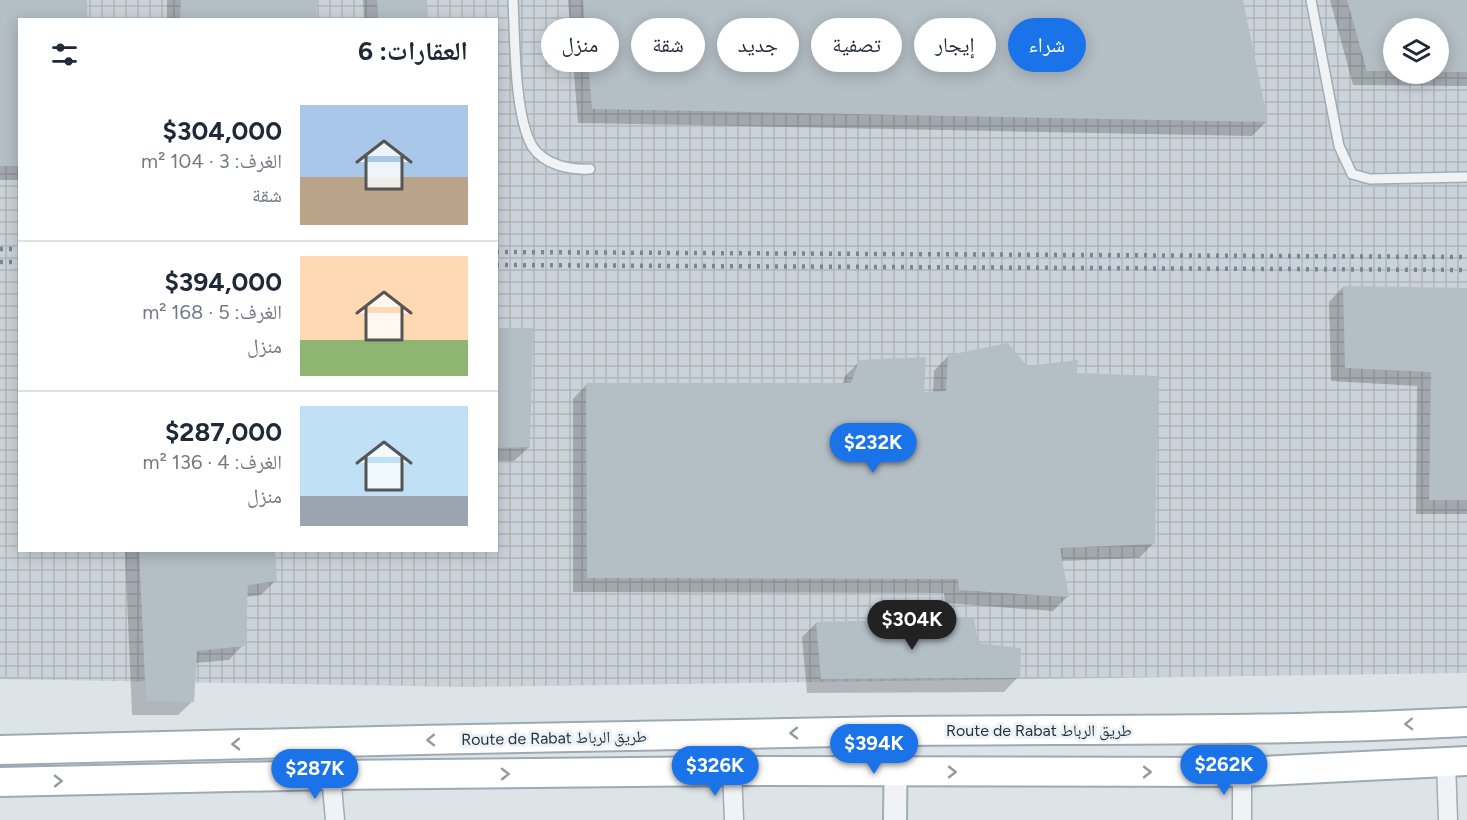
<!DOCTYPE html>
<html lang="ar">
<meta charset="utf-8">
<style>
:root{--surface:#fff;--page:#f6f6f7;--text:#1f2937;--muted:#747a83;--line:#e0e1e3;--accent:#1a73e8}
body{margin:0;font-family:Figtree,"Noto Naskh Arabic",sans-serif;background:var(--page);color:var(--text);direction:rtl;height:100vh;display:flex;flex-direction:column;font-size:22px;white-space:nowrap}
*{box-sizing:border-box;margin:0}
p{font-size:20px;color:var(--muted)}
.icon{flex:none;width:33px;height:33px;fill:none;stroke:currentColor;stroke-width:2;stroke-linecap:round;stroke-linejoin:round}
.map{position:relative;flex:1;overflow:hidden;direction:ltr}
.sheet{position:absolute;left:18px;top:18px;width:480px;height:534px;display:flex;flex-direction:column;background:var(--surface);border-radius:0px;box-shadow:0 3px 15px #0003;direction:rtl}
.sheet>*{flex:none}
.banner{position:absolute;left:516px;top:18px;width:570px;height:54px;direction:rtl;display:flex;gap:12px}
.buttons{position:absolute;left:1383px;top:18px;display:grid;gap:12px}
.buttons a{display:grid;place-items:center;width:66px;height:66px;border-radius:50%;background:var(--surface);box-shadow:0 3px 15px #0003;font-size:30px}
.price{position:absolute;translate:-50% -51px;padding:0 14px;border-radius:21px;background:var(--accent);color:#fff;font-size:20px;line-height:39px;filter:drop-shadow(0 2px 3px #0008)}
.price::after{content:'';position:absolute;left:50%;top:36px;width:18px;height:14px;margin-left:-9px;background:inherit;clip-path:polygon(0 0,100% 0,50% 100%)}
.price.on{background:#222;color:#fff}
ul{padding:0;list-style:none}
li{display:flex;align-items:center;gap:18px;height:150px;padding:0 30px}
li+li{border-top:2px solid var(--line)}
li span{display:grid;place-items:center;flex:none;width:168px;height:120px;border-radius:0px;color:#555}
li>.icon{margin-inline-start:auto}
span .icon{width:72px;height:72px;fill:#fffc;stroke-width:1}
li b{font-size:26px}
h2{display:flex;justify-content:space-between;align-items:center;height:72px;padding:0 30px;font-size:26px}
.tag{padding:0 21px;border-radius:27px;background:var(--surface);box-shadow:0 3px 15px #0003;font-size:21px;line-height:54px}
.tag.on{background:var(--accent);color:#fff}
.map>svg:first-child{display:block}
.industrial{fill:url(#industrial-grid);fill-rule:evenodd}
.shadow{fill:#0003;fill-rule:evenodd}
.building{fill:#b4bec5}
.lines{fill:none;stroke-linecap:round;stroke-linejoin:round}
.service-casing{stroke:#a2acb2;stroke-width:12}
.minor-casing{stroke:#a2acb2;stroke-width:21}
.tertiary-casing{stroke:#a2acb2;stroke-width:26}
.primary-casing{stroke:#9caab5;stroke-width:32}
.service{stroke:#f0f3f6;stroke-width:9}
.minor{stroke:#f0f3f6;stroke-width:18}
.tertiary{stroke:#f0f3f6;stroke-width:22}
.primary{stroke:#fff;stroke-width:28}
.rail{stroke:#768693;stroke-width:4.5;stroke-dasharray:3 6;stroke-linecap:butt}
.oneway{stroke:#929aa0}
.labels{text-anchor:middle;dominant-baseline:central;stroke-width:6;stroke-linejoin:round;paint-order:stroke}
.street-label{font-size:16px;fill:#263440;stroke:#edf2f6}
</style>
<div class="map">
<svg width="1467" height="820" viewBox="0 0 1467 820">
<defs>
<pattern id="industrial-grid" width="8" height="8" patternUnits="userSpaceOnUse" patternTransform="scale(1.5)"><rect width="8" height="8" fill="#cbd3da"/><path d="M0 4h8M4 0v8" fill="none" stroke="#aeb6bc"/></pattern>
</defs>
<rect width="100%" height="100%" fill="#dde4e8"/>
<path class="industrial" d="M 0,0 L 1467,0 L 1467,673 L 465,687 L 0,679 ZM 20,20 L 496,20 L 496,550 L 20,550 ZM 1394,28 L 1438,28 L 1438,74 L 1394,74 Z"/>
<path class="shadow" d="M 0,0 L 85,0 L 20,20 L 20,180 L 0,180 Z
M 167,0 L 315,0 L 315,20 L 167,20 Z
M 363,0 L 425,0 L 426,20 L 364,20 Z
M 568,0 L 1242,0 L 1266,122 L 1252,136 L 578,123 Z
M 1330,0 L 1467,0 L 1467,86 L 1353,85 ZM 1394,28 L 1438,28 L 1438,74 L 1394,74 Z
M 1343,287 L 1467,290 L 1467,514 L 1416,514 L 1417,386 L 1331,381 L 1329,302 Z
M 496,330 L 529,447 L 514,461 L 496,461 Z
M 948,356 L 1075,375 L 1153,544 L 1139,558 L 1061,561 L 1068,596 L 1053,611 L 945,603 L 944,593 L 573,592 L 573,399 L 587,384 L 842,385 L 845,376 L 859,362 L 923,394 L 933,393 L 934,371 Z
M 125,550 L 273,550 L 275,581 L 261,595 L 246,597 L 243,645 L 229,660 L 195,663 L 193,701 L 178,715 L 132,715 Z
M 816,623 L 976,644 L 1018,677 L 1004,692 L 807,693 L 802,637 Z"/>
<path class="building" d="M 0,0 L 87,0 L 87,20 L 20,20 L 20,166 L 0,166 Z
M 181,0 L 317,0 L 316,20 L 180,20 Z
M 377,0 L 427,0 L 428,20 L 378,20 Z
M 583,0 L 1243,0 L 1268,122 L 592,109 Z
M 1347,0 L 1467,0 L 1467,72 L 1438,72 L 1438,28 L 1394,28 L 1394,71 L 1367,71 Z
M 1343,286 L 1467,288 L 1467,500 L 1429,500 L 1431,372 L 1345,368 Z
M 496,328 L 533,328 L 530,447 L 496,448 Z
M 1008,343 L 1027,366 L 1078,360 L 1077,373 L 1158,376 L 1155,544 L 1060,548 L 1069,597 L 959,590 L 958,579 L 587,578 L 586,383 L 851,383 L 859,360 L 926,357 L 924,392 L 946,391 L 948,355 Z
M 139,550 L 275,550 L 277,581 L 248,585 L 245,646 L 197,651 L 194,702 L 146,701 Z
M 974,618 L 978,643 L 1021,648 L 1020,678 L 821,679 L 816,622 Z"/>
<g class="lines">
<g class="service-casing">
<path id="service" d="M 513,0 C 515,39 514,114 532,146 C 544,165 570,170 590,169
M 1311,0 L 1339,146 L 1352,174 L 1370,179 L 1467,177"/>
</g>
<g class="minor-casing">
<path id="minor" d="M 1446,762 L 1448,820
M 732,771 L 734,820
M 331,775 L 335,820
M 1242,820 L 1242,772"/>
</g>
<g class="tertiary-casing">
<path id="tertiary" d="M 895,820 L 896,731"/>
</g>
<g class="primary-casing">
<path id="primary" d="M 0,750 C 297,742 595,736 892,731 C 1084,729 1275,732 1467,722
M 0,782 L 331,775 L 732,771 L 1242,772 L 1467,761"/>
</g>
<use href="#service" class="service"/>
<use href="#minor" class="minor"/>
<use href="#tertiary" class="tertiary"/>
<use href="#primary" class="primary"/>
<path class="rail" d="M 0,249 L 20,249
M 496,252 L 1467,257
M 0,262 L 20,262
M 496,265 L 1467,270"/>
</g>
<defs><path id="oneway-chevron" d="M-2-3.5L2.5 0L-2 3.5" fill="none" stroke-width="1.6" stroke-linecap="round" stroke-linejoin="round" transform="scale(1.5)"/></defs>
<g class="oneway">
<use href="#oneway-chevron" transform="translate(1409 724) rotate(178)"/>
<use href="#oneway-chevron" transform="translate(794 733) rotate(179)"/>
<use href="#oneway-chevron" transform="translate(431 740) rotate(179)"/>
<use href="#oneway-chevron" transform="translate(236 744) rotate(179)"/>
<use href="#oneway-chevron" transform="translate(952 772)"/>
<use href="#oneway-chevron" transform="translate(1147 772)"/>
<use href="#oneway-chevron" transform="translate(505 774) rotate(-1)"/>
<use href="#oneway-chevron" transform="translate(58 781) rotate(-1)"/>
</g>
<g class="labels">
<g class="street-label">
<text x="1039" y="730">Route de Rabat طريق الرباط</text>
<text transform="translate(554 738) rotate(-1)">Route de Rabat طريق الرباط</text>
</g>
</g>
</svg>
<div class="buttons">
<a><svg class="icon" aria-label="layers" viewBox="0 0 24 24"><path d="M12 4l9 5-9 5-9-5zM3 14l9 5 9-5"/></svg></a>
</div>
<b class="price" style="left:873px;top:474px">$232K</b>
<b class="price on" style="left:912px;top:651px">$304K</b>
<b class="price" style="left:874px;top:775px">$394K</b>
<b class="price" style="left:1224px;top:796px">$262K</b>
<b class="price" style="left:715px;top:797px">$326K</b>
<b class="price" style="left:315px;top:800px">$287K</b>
<div class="banner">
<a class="tag on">شراء</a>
<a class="tag">إيجار</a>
<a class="tag">تصفية</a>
<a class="tag">جديد</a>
<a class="tag">شقة</a>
<a class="tag">منزل</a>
</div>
<section class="sheet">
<h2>العقارات: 6<svg class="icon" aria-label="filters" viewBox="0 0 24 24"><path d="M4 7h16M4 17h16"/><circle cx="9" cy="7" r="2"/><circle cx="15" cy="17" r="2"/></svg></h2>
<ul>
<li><span style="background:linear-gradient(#a9c7e8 60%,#b9a48a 0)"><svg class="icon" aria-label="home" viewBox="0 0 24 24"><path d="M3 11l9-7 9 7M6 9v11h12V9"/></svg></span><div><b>$304,000</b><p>الغرف: 3 · 104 m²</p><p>شقة</p></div></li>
<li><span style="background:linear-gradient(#ffd9b3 70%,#8fb573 0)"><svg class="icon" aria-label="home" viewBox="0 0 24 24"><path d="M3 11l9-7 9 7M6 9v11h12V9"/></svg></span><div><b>$394,000</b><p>الغرف: 5 · 168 m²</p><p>منزل</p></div></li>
<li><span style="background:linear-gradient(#bfe0f5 75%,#9aa5b1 0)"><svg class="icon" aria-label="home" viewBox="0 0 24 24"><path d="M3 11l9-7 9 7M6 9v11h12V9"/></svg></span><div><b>$287,000</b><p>الغرف: 4 · 136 m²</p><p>منزل</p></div></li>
</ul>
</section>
</div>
